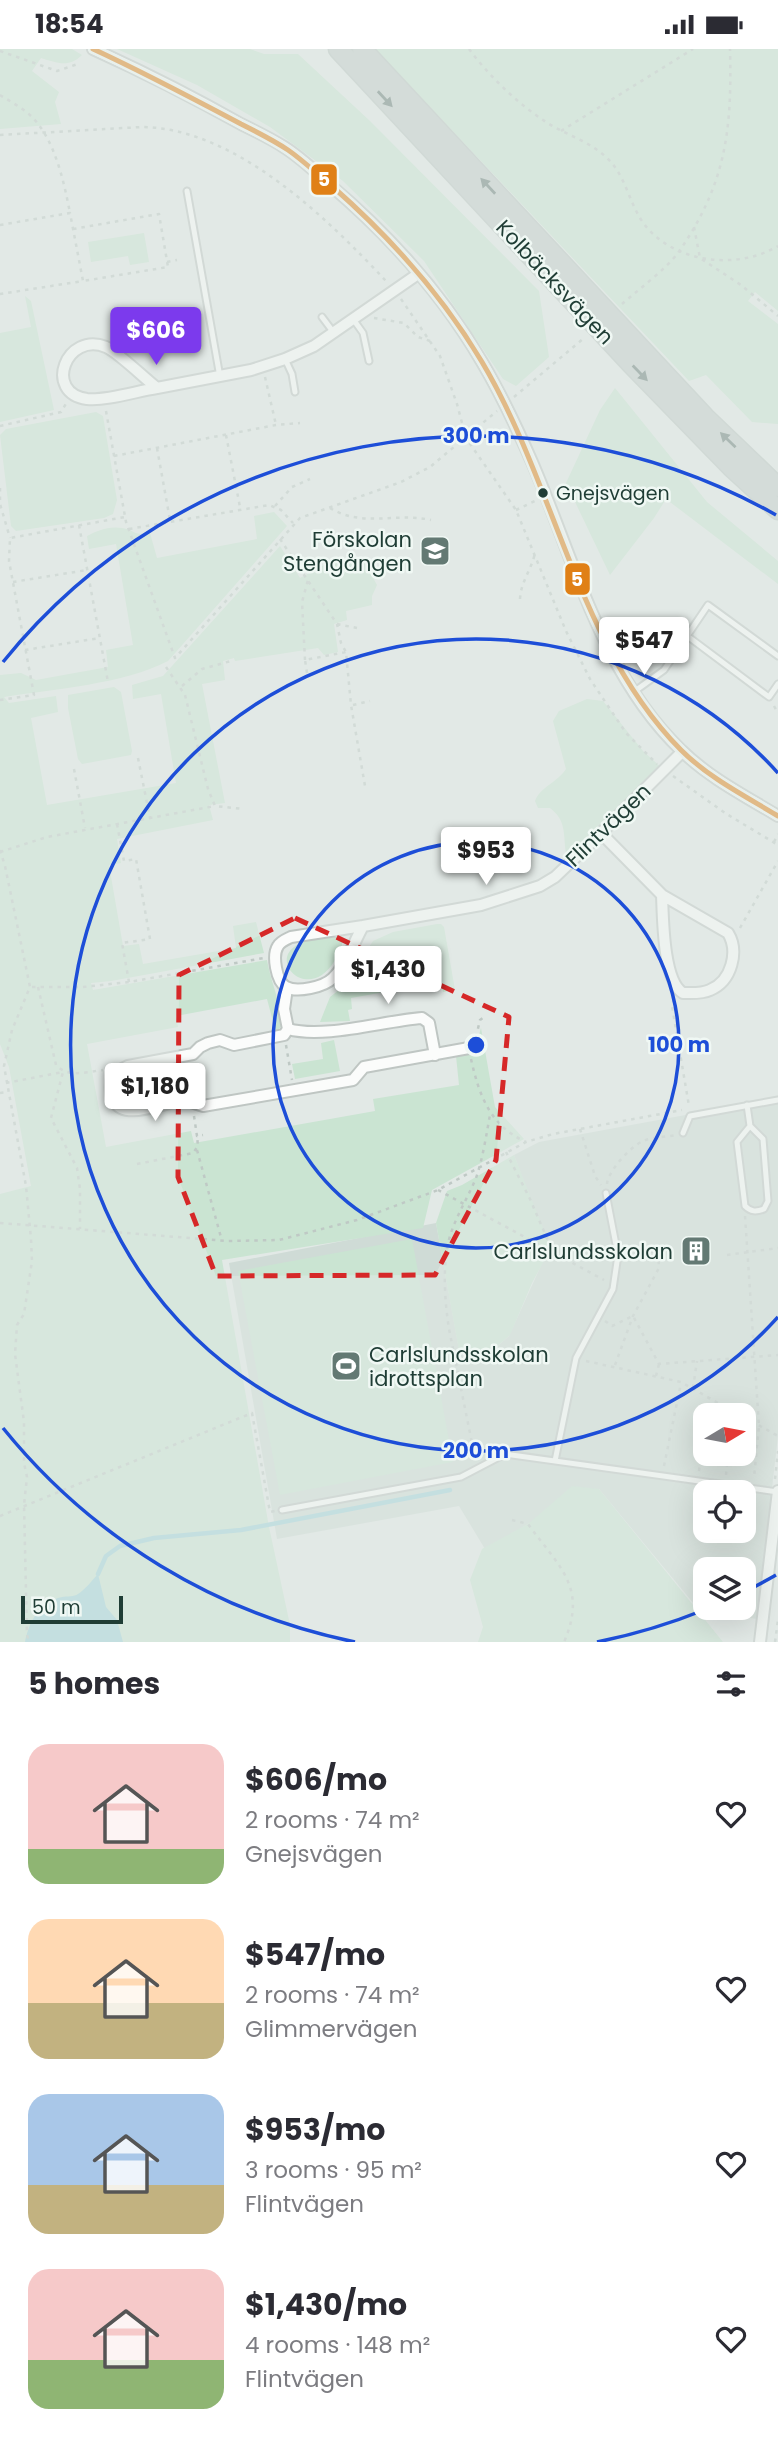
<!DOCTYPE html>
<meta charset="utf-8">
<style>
:root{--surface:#fff;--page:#f7f7f7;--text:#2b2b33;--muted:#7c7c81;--accent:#7c3aed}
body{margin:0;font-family:Poppins,sans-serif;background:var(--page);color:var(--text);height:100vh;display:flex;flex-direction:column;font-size:26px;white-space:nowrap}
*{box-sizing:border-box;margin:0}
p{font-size:23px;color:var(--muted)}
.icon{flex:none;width:38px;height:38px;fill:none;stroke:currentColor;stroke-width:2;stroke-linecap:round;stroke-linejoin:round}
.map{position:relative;height:1593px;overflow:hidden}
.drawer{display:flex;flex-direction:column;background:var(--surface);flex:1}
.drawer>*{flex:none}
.needle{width:46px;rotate:80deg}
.tools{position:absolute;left:693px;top:1354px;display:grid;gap:14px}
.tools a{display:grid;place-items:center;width:63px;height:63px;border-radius:14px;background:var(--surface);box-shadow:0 7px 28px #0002;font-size:35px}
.scale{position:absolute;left:21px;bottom:18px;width:102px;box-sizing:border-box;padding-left:7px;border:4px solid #1f3d35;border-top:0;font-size:19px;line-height:24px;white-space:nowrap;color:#1f3d35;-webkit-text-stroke:5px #f0f8f4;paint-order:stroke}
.price{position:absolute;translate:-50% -60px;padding:0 16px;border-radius:7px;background:#fff;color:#222;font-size:23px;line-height:46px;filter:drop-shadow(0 2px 4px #0008)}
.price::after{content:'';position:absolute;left:50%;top:42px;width:21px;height:16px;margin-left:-10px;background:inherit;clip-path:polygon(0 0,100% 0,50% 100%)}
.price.current{background:var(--accent);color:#fff}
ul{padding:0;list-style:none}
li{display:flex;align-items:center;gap:21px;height:175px;padding:0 28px}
li span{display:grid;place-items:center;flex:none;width:196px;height:140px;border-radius:21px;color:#555}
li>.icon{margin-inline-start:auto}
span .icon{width:84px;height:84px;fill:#fffc;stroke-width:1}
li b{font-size:30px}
h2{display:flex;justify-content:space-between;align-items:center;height:84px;padding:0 28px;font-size:30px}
.status{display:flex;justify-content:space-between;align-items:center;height:49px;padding:0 35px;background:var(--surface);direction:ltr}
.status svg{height:19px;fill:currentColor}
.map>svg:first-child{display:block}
.built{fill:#cfdbd6;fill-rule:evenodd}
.green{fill:#cae4d2}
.water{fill:#a0d3da}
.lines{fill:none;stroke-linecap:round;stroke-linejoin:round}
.stream{stroke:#a0d3da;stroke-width:4.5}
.service-casing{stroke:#bfc6c3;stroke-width:9}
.minor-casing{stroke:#bfc6c3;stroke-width:14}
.trunk-casing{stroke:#bbc5c2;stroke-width:21}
.path{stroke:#bfc9c5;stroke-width:2.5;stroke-dasharray:3.5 5;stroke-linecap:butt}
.service{stroke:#fbfcfb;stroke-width:5}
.minor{stroke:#fbfcfb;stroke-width:10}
.trunk{stroke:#c3ccca;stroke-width:18}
.bus-1-casing{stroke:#f0f8f4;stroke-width:10}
.bus-1{stroke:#e08016;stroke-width:5}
.oneway{fill:#697d78}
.marked{fill:none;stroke:#d62828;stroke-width:5;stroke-dasharray:14 9;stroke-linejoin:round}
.ring{fill:none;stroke:#1d4ed8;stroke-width:3.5}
.bus-dot{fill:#1f3d35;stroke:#f0f8f4;stroke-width:2.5}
.labels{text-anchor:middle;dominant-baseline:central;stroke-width:5;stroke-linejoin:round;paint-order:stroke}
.bus-label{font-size:19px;fill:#1f3d35;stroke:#f0f8f4;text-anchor:start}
.street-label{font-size:21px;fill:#1f3d35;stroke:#f0f8f4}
.poi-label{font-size:21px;fill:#1f3d35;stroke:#f0f8f4;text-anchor:end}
.centre{fill:#1d4ed8;stroke:#f0f8f4;stroke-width:3.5}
.ring-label{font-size:21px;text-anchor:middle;font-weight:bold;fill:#1d4ed8;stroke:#f0f8f4;stroke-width:5;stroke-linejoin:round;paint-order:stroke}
.line-badge{stroke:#f0f8f4;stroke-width:2.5}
.badge-label{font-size:19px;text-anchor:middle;font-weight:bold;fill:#fff}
</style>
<div class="status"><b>18:54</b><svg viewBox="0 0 49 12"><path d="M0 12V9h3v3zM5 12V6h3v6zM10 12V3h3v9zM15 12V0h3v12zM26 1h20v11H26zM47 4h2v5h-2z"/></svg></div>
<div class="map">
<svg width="778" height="1593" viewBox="0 0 778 1593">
<rect width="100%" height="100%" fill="#e2e9e6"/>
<path class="built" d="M 778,1049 L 778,1387 L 757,1570 L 699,1561 L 599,1440 L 528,1475 L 485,1500 L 459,1457 L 277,1490 L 229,1214 L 436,1174 L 459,1301 L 484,1309 L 509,1287 L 549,1199 L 514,1106 L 539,1093 ZM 705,1367 L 744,1367 L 744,1405 L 705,1405 ZM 705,1444 L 744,1444 L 744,1482 L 705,1482 ZM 705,1521 L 744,1521 L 744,1559 L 705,1559 Z"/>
<path class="green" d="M 0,0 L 72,0 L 82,6 C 69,19 57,14 41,9 L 32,22 L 59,43 L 55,53 L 61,75 L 0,80 Z
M 117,0 L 250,0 L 264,5 L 298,5 L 370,72 L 539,242 L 549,308 L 516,337 L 503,330 L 424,212 L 343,132 L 270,78 L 197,36 Z
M 375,0 L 778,0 L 778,262 L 755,243 L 748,252 L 778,275 L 778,375 L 752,373 L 706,326 L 689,332 Z
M 144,184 L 149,213 L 130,216 L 128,207 L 91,213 L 88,193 Z
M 25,247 L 31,252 L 54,361 L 0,373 L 0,284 L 31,278 Z
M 615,339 L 707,453 L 778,512 L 778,535 L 666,450 L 654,469 L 610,526 L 566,434 L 600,361 Z
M 96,363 L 103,367 L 117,451 L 113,465 L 104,469 L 16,482 L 11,477 L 0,386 L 6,380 Z
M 274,463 L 287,477 L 168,612 C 124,635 54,640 4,648 L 9,654 L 56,647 L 58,663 L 31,669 L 47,756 L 176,734 L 161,645 L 133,650 L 132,636 L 163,627 L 280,497 L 300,529 L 335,510 L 362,509 L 377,536 L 372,547 L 372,556 L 346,562 L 347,571 L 334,575 L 338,603 L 324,606 L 318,599 L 235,612 L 234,609 L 223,612 L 225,631 L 202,635 L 225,754 L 209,756 L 213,771 L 117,790 L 121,814 L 109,816 L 123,897 L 139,895 L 143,915 L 236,899 L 233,877 L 256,873 L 264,904 L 111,932 L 91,934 L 93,941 L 267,911 C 271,933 280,953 283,975 L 276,984 L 267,950 L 176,967 L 178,978 L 87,995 L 106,1098 L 191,1082 L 194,1094 L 375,1062 L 373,1050 L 459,1036 L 456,1007 L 474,1003 L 481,979 L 495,1058 L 524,1090 L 432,1141 L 423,1179 L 222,1211 L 269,1478 L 290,1576 L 290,1593 L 0,1593 L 0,1145 L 31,1137 L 9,1018 L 0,995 L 0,626 L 21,624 L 36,631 L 108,618 L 106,601 L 133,596 L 116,495 L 89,500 L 87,487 C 99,481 108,477 122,479 C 135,481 133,487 150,484 L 157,509 L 257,490 L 254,467 Z
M 114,638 L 121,643 L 132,702 L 131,706 L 82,715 L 78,710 L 68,659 L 68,646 Z
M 587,650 L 603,652 L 643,702 L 664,721 L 573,811 L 566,804 C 563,785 567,772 550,759 L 538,759 L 535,752 C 540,738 558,733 566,720 L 553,672 L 559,662 Z
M 437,875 L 441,875 L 444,878 L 455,941 L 443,943 L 441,933 L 351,949 L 352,960 L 348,961 L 350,972 L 320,973 L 330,948 L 344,937 L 373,892 L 393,883 Z
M 337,888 L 342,891 C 343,899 339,904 335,911 C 311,953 270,916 294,898 C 304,890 325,890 337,888 Z
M 334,991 L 340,1022 L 295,1030 L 292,1015 L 323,1010 L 321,994 Z
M 514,1106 L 551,1199 L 532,1234 L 510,1286 L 484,1309 L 459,1302 L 436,1174 L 447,1142 L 462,1136 Z
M 412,1190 L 453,1413 L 280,1446 L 238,1222 Z
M 572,1437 L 599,1440 L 723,1593 L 478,1593 L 483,1578 L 470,1531 L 482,1500 L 528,1475 Z"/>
<path class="water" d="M 98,1525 L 106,1558 L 117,1571 L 123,1593 L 25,1593 C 29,1572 40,1553 62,1548 C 67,1547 74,1548 78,1545 C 86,1540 92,1531 98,1525 Z"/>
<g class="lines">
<path class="stream" d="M 98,1525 L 106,1507 L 120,1497 L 154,1489 L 241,1481 L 450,1441"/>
<g class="service-casing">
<path id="service" d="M 187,142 L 220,328
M 322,268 L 334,284
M 353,270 L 363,284 L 369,312
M 285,310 L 292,325 L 295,343
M 686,586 L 769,648 L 778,635
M 635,642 L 664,621 L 708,556 L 778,607
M 747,1056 L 750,1077 L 763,1090 L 768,1152 L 764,1160 C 756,1163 751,1163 745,1157 L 737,1093 L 750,1077
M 683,1084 L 690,1067 L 778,1051
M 555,1412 L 576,1309 L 613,1240 L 618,1206 L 606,1144
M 282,1461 L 461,1428 L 505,1405 L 778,1443"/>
</g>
<g class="minor-casing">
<path id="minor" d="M 93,0 C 144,23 193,48 241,75 C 255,82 270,89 284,98 C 300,108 315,122 329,135 C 388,185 443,246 482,313 C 501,345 517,379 532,413 C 574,510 602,626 681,701 C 708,728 745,747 778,767
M 157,339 C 137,342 107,352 87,350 C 43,344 66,282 106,298 C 119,304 144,329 157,339 L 251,321 L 285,310 L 314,297 L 418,225
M 601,784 L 662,846 L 728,884 C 739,902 732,932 710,941 C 702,945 692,944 683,944 C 663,932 663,869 662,846
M 363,877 L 291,888 C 287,890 281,892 278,897 C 272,906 276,932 286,938 C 297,944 324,938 333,929 C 346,917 354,893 363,877 L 481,856 L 540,837 L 555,828 L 601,784 L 682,703
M 287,939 L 284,960 L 288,980 L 284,986 L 234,996 L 220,991 L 208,994 L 200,998 L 193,1005 L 128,1017 L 113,1025 C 110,1034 109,1043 114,1052 C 126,1074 168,1050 187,1052 C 193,1053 199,1056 203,1057 L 353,1031 L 364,1018 L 469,999
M 288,980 C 325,990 382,972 422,969 L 429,974 L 435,1006
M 760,1593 L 778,1442"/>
</g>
<g class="trunk-casing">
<path id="trunk" d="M 338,0 L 631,315 L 731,418 L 778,461
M 362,0 L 705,368 L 778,438"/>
</g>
<path class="path" d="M 469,0 C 490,28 517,54 546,73 C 566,86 589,92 606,108 C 624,124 628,149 640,169 C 667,213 735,223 778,197
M 0,2 L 57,22 L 78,15
M 0,46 C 11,53 23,59 32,68 C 55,91 64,133 70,164
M 561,82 L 693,0
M 0,86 L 142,78 C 235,79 326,168 386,232
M 0,176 L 70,164 L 83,232 L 0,245
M 694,178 L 700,209 L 741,236 L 778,267
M 73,180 L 159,165 L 168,218 L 83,232
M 167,213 L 177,211
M 401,250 L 440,307 L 457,355 L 466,389 L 516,461 L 566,582 L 590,630 L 626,684 L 657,715
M 622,255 C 638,241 666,220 678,204 C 726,135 732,82 730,0
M 374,269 L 404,274 L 418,288 L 430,292
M 265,328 L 276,376
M 514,348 L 584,289
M 106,362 L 126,473 L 175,609 L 300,469 L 401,433 L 430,418 L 497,362
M 0,377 L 61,363 L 67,353
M 226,386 L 240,458
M 157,399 L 170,471
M 114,407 L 276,376 L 300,374
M 0,439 L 0,455 L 10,489
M 275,457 L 292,438 L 310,430
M 330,459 C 363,479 395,463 431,471
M 516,461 L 535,452
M 79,476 L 108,633
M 129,480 L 269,456 L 281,461 L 293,474
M 280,490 L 337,575 L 341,594 L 346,603 L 351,656 L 365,737
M 13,533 L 87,521
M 520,550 C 521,532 531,522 535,504
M 337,575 L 357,579
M 25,601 L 100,589
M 305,611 L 302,553 L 308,531
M 166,618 L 185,646 L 208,740 L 215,757 L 244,760
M 307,624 L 305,611 L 346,603
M 182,637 L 202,620 L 231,612
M 0,651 L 34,646 L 9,512 L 10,489 L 125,468
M 353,656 L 370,652
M 774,657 L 778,664
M 138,709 L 150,769
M 74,720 L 85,779
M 673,727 L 725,764 L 778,796
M 117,775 L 124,812 L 136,810 L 150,890 L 122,894 L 129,933
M 774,793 L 778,785
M 0,801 L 5,817 L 30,938 L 12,981 L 4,1017 L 26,1137 L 31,1190 L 32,1212 L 24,1265 L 17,1276 L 15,1305 L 24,1373 L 24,1414 L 27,1428 L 24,1456 L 27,1586 L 29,1593
M 0,803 L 47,788 L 215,757
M 740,879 L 778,812
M 32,938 L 83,938 L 129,933 L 264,909
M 38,938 L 56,1016 C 68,1029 86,1023 103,1021
M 674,950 L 672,957 L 689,1057
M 476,988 L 480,971 L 484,968
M 286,996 L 292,1031
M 471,1010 C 479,1046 490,1077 526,1093
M 6,1034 L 63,1023 L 51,1069 L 77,1119 L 80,1140 L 80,1180
M 0,1044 L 7,1043
M 194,1067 L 197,1087 L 203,1086
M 580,1080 L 595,1127 L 601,1136
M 197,1101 L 222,1192
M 506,1103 L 530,1150 L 552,1201
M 137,1115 L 193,1104 L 198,1097 L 197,1087
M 607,1135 C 608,1122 631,1097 643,1092 C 653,1088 666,1088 676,1086
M 438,1141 L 604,1231
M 745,1167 L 759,1377 L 754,1429
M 0,1174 L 228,1192 L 279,1191 L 357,1171 L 438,1141 L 526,1093 L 553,1085 L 682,1061
M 727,1206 L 778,1199
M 605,1272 L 612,1277 L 633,1267 L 659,1315 L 778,1306
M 586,1312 L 681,1333 L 741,1367
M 615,1316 L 633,1267 L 659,1219 L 658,1202 L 628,1205
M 656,1327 L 659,1315
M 693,1339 L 697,1312
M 706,1367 L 709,1348
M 744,1368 L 778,1387
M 475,1409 L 449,1280 C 445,1254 443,1226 447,1199 C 452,1173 466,1153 476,1129 C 483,1109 486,1087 490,1066
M 664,1417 L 681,1334
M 699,1422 L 705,1373
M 726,1426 L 728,1405
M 775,1430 L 778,1402
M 0,1467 L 252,1364 L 270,1463 L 275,1462
M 512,1471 L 528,1475 C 559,1518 588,1538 564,1593
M 775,1593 L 778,1571"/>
<use href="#service" class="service"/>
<use href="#minor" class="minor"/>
<use href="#trunk" class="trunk"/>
<g class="bus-1-casing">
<path id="bus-1" d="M 93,0 C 143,23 192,49 241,75 C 257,83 273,91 288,101 C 304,112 318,126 333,138 C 391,189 442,246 482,313 C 556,437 578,597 681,701 C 709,729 745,747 778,767"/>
</g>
<use href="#bus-1" class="bus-1"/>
</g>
<defs><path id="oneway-solid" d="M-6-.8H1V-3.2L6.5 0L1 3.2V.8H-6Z" transform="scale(1.75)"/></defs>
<g class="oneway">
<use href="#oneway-solid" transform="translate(385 50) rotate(47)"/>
<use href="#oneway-solid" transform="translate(488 137) rotate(-133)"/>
<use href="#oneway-solid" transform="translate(640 324) rotate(46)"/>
<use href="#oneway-solid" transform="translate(728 391) rotate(-136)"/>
</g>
<path d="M0 0H778V1593H0ZM 295,869 L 509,968 L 496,1111 L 435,1226 L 216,1227 L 178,1128 L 179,926 Z" fill="#e2e9e6" fill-opacity=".55" fill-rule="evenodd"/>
<path class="marked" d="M 295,869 L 509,968 L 496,1111 L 435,1226 L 216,1227 L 178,1128 L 179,926 Z"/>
<g class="ring">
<circle cx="476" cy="996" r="203"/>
<path d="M778 1268A406 406 0 1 1 778 724"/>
<path d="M776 1526A609 609 0 0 1 748 1541M704 1561A609 609 0 0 1 597 1593M355 1593A609 609 0 0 1 3 1379M3 613A609 609 0 0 1 776 466"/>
</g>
<defs>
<g id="school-square" transform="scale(1.575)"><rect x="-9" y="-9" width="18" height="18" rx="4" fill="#637973" stroke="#f0f8f4"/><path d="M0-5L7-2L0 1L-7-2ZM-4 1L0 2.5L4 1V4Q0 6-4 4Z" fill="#fff"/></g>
<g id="building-square" transform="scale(1.575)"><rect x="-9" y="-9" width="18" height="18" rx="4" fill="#637973" stroke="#f0f8f4"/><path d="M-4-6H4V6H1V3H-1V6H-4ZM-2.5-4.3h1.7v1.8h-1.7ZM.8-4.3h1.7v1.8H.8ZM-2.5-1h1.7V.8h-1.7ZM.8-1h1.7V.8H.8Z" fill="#fff"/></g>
<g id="stadium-square" transform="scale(1.575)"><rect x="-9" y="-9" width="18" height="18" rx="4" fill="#637973" stroke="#f0f8f4"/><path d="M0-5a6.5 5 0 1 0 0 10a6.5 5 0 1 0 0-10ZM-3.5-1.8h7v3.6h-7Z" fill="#fff"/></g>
</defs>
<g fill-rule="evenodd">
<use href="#school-square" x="435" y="502"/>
<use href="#building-square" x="696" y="1202"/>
<use href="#stadium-square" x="346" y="1317"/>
</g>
<circle class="bus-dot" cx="543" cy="444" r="6"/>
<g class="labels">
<g class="bus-label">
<text x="556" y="444">Gnejsvägen</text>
</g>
<g class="street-label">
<text transform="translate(555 233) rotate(47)">Kolbäcksvägen</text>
<text transform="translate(608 776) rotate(-44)">Flintvägen</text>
</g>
<g class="poi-label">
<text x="412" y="490">Förskolan<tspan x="412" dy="24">Stengången</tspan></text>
<text x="673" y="1202">Carlslundsskolan</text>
<text x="369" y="1305" text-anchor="start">Carlslundsskolan<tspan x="369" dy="24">idrottsplan</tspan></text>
</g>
</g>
<circle cx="476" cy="996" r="10" class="centre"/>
<g class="ring-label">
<text x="476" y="394">300 m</text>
<text x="679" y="1003">100 m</text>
<text x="476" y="1409">200 m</text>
</g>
<g class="line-badge">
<rect x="310" y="114" width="28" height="33" rx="7" fill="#e08016"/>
<rect x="564" y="513" width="27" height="34" rx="7" fill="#e08016"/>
</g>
<g class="badge-label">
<text x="324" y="137">5</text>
<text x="577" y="537">5</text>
</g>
</svg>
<div class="tools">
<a><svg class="needle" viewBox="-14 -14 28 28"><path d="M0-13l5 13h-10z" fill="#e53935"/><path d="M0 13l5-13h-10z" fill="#7c7c81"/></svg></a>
<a><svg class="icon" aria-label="locate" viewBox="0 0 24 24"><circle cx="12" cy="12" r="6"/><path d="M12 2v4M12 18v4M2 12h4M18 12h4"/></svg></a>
<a><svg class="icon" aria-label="layers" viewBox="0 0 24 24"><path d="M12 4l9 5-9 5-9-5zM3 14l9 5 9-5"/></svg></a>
</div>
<div class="scale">50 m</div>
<b class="price current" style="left:156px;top:318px">$606</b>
<b class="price" style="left:644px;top:628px">$547</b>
<b class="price" style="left:486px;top:838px">$953</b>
<b class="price" style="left:388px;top:957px">$1,430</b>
<b class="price" style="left:155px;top:1074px">$1,180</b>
</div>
<section class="drawer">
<h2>5 homes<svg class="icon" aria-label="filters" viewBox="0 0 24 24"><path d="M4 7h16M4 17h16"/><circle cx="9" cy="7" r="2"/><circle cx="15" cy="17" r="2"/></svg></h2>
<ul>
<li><span style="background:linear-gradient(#f6c9c9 75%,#8fb573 0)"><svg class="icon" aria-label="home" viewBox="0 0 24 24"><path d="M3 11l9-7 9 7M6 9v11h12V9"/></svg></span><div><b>$606/mo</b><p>2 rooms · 74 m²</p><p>Gnejsvägen</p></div><svg class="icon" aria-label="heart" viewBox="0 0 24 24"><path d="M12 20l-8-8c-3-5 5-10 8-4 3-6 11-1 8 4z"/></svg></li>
<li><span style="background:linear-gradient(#ffd9b3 60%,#c2b280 0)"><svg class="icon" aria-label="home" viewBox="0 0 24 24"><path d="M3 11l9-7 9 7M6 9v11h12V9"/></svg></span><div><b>$547/mo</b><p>2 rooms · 74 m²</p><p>Glimmervägen</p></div><svg class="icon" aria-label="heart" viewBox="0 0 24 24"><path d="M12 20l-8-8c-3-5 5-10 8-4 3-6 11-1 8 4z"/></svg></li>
<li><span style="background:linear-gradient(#a9c7e8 65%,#c2b280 0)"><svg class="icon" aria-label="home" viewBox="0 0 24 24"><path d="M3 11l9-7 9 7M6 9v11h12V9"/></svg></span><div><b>$953/mo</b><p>3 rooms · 95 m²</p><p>Flintvägen</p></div><svg class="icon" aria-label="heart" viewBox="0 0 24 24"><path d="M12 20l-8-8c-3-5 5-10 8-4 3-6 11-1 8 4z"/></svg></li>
<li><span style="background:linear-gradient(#f6c9c9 65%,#8fb573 0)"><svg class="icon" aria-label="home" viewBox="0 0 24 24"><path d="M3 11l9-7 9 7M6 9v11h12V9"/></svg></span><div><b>$1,430/mo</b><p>4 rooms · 148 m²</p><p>Flintvägen</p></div><svg class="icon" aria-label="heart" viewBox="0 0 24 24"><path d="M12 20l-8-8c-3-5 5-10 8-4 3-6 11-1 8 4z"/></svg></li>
</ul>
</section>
